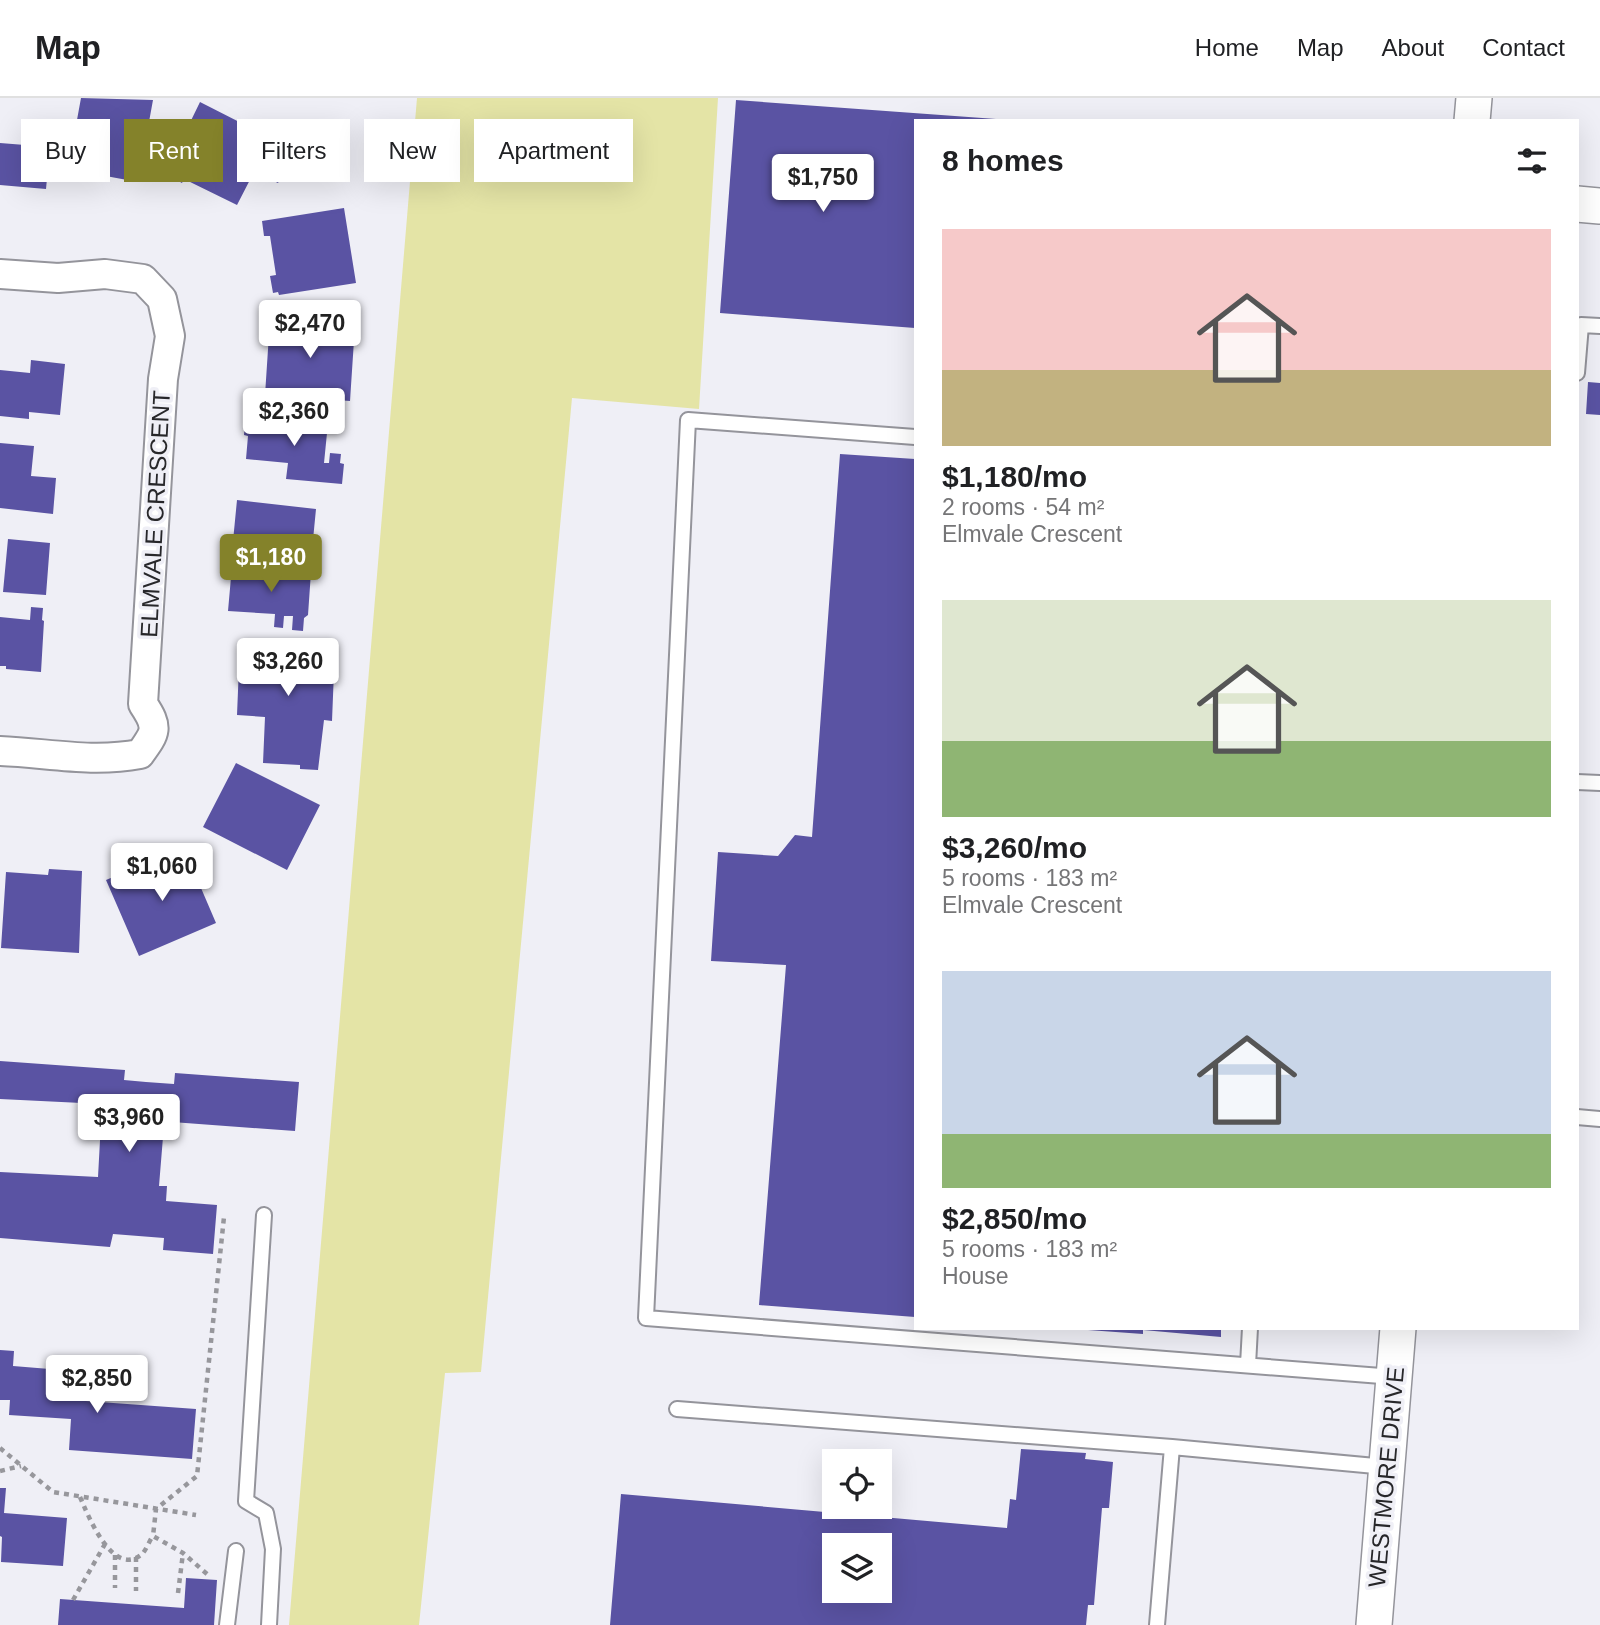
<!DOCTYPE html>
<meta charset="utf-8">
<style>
:root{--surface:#fff;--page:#f6f6f6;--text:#202124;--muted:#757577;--line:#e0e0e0;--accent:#84822a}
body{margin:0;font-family:Arial,sans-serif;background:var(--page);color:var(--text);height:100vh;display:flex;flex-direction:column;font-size:26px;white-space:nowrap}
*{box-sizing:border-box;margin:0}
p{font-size:23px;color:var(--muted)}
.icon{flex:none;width:38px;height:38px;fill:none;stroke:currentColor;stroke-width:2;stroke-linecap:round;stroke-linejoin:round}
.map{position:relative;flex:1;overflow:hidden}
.details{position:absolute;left:914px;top:21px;width:665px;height:1211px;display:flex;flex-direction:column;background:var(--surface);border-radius:0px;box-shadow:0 7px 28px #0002}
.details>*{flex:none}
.guide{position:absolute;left:21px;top:21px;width:665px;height:63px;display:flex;gap:14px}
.controls{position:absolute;left:822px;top:1351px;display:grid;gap:14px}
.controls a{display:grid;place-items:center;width:70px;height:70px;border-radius:0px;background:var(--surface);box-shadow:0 7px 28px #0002;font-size:35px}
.price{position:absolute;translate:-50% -60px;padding:0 16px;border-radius:7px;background:#fff;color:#222;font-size:23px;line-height:46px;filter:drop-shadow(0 2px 4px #0008)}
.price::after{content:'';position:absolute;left:50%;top:42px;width:21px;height:16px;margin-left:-10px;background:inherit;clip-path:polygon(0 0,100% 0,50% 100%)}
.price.current{background:var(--accent);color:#fff}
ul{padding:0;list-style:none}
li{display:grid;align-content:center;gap:14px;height:371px;padding:0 28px}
li span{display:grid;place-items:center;height:217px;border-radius:0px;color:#555}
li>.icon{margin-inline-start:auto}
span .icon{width:126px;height:126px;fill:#fffc;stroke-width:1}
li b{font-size:30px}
h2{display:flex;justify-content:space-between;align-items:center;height:84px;padding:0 28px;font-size:30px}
.pill{padding:0 24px;border-radius:0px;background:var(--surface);box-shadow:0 7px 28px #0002;font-size:24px;line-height:63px}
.pill.current{background:var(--accent);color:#fff}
header{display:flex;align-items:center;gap:42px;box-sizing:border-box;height:98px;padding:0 35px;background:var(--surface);border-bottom:2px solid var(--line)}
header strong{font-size:33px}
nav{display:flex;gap:38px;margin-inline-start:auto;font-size:24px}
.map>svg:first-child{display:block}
.green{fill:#e4e4a6}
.building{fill:#5a53a3;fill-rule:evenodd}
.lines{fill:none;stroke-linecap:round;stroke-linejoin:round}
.service-casing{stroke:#94949b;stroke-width:18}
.minor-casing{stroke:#94949b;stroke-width:32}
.tertiary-casing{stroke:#94949b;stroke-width:38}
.path{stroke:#97979c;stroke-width:4.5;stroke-dasharray:5 5;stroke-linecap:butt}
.service{stroke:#fff;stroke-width:14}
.minor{stroke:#fff;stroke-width:28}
.tertiary{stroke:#fff;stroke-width:35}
.labels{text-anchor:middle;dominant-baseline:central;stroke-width:7;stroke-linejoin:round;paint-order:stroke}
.street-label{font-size:24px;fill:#27272a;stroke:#efeff6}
</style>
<header>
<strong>Map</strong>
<nav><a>Home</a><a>Map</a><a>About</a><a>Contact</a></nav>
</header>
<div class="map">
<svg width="1600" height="1527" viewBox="0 0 1600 1527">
<rect width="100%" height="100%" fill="#efeff6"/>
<path class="green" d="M 417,0 L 718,0 L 699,311 L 572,300 L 481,1274 L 445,1275 L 419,1527 L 289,1527 Z"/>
<path class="building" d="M 81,0 L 153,2 L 138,84 L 68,71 Z
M 736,2 L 996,21 L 996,23 L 915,23 L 915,230 L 720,215 Z
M 200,4 L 269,39 L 274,29 L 300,42 L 278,85 L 254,74 L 237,107 L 184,81 L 182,85 L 165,76 Z
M 0,45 L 50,49 L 46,91 L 0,87 Z
M 344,110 L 356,185 L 279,197 L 278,194 L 273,195 L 270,178 L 276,177 L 270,138 L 264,138 L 262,123 Z
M 270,221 L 355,227 L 350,303 L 265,297 Z
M 31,262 L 65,266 L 60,317 L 29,314 L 29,321 L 0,318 L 0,272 L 30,275 Z
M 1588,284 L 1600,285 L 1600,317 L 1586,316 Z
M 250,318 L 328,325 L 324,365 L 329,365 L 330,355 L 341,356 L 340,365 L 344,366 L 342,386 L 286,381 L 288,365 L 246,361 L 248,338 L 244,337 L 245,325 L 250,325 Z
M 0,345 L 34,348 L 31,378 L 56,380 L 53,416 L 0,410 Z
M 840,356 L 915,361 L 915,1219 L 759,1207 L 786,867 L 711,863 L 718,754 L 778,758 L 795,737 L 812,739 Z
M 237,402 L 316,411 L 312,452 L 233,443 Z
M 8,441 L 50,445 L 46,497 L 3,494 Z
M 232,468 L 311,474 L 308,517 L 304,520 L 303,533 L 292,532 L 293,518 L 284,518 L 283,530 L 274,529 L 275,516 L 228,513 Z
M 31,509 L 43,510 L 42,522 L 44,523 L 41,574 L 6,571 L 6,568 L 0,568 L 0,519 L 30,522 Z
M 240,544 L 335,548 L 332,623 L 324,622 L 318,672 L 300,671 L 300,667 L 263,665 L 265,619 L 237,617 Z
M 236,665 L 320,707 L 287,772 L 203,729 Z
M 183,748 L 216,825 L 139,858 L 106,782 L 127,773 L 129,780 L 171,762 L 167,755 Z
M 49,771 L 82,773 L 79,855 L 1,850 L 6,774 L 48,777 Z
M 0,963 L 125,972 L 124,982 L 146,984 L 174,986 L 175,975 L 299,984 L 295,1033 L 172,1024 L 171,1039 L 163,1039 L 159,1088 L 167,1088 L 166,1103 L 217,1107 L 213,1156 L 163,1152 L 164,1140 L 113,1136 L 110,1149 L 0,1140 L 0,1074 L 98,1079 L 102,1006 L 0,1001 Z
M 1088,1230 L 1221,1230 L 1221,1239 L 1143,1232 L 1143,1236 L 1088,1232 Z
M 0,1252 L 14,1253 L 13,1268 L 74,1273 L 72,1302 L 196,1311 L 192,1361 L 69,1352 L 71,1321 L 9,1317 L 10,1302 L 0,1302 Z
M 1021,1351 L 1086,1355 L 1085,1361 L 1113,1364 L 1109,1410 L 1102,1410 L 1094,1507 L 1088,1507 L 1086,1527 L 610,1527 L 621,1396 L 1007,1430 L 1010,1401 L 1016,1402 ZM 835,1447 L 880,1447 L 880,1493 L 835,1493 Z
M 0,1390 L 6,1390 L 4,1415 L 67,1420 L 63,1468 L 1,1464 L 2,1439 L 0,1438 Z
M 186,1480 L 217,1482 L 214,1527 L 58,1527 L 60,1501 L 184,1510 Z"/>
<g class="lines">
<g class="service-casing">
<path id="service" d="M 1577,275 L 1581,227 L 1600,228
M 915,339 L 688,322 L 646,1220 L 1394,1279
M 1577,684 L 1600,685
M 1577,1019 L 1600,1021
M 264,1117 L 246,1403 L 266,1415 L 273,1451 L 269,1527
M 1248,1267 L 1250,1230
M 677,1311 L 1172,1349
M 227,1527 L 236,1453
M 1157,1527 L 1172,1349 L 1386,1369"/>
</g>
<g class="minor-casing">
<path id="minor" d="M 0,176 L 58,180 L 105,176 L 143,181 L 162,201 L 170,238 L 163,281 L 143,606 C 159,630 156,634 140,656 C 91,665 49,655 0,653"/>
</g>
<g class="tertiary-casing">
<path id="tertiary" d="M 1472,23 L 1474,0
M 1577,106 L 1600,108
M 1374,1527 L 1398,1230"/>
</g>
<path class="path" d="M 0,1350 L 53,1394 L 196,1417
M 0,1373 L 21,1368
M 80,1399 C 88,1417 112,1479 141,1457 C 146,1453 149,1443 153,1438
M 115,1457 L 115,1490
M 136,1459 L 136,1493
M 207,1476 L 183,1455 L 153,1438 L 156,1411 L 197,1378 L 224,1119
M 178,1495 L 183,1455
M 73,1502 L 105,1446"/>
<use href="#service" class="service"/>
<use href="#minor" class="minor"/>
<use href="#tertiary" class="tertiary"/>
</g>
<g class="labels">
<g class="street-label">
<text transform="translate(155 416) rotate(-87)">ELMVALE CRESCENT</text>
<text transform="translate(1386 1379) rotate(-85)">WESTMORE DRIVE</text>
</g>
</g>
</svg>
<div class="controls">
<a><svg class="icon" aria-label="locate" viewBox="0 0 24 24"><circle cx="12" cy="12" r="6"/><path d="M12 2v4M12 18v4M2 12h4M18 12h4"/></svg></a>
<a><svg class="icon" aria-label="layers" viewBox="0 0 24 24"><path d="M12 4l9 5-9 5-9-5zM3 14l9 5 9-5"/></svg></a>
</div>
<b class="price" style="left:823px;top:116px">$1,750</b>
<b class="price" style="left:310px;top:262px">$2,470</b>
<b class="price" style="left:294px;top:350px">$2,360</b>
<b class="price current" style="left:271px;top:496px">$1,180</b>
<b class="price" style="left:288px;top:600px">$3,260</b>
<b class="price" style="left:162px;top:805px">$1,060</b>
<b class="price" style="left:129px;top:1056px">$3,960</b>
<b class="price" style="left:97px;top:1317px">$2,850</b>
<div class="guide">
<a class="pill">Buy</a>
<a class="pill current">Rent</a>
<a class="pill">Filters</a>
<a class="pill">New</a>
<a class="pill">Apartment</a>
</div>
<section class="details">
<h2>8 homes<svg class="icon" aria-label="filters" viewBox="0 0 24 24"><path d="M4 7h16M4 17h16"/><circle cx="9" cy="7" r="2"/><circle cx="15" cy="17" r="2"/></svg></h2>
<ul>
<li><span style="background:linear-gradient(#f6c9c9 65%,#c2b280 0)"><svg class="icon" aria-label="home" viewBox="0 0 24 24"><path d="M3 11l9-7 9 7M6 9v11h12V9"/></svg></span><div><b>$1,180/mo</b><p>2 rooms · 54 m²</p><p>Elmvale Crescent</p></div></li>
<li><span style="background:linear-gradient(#dfe7d0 65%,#8fb573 0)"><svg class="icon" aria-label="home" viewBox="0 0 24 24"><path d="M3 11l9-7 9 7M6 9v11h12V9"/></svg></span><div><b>$3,260/mo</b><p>5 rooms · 183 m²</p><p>Elmvale Crescent</p></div></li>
<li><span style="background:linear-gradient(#c9d6e8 75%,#8fb573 0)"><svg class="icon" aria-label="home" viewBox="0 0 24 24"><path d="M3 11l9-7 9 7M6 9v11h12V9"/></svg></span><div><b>$2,850/mo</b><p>5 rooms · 183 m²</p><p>House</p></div></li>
</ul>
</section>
</div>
